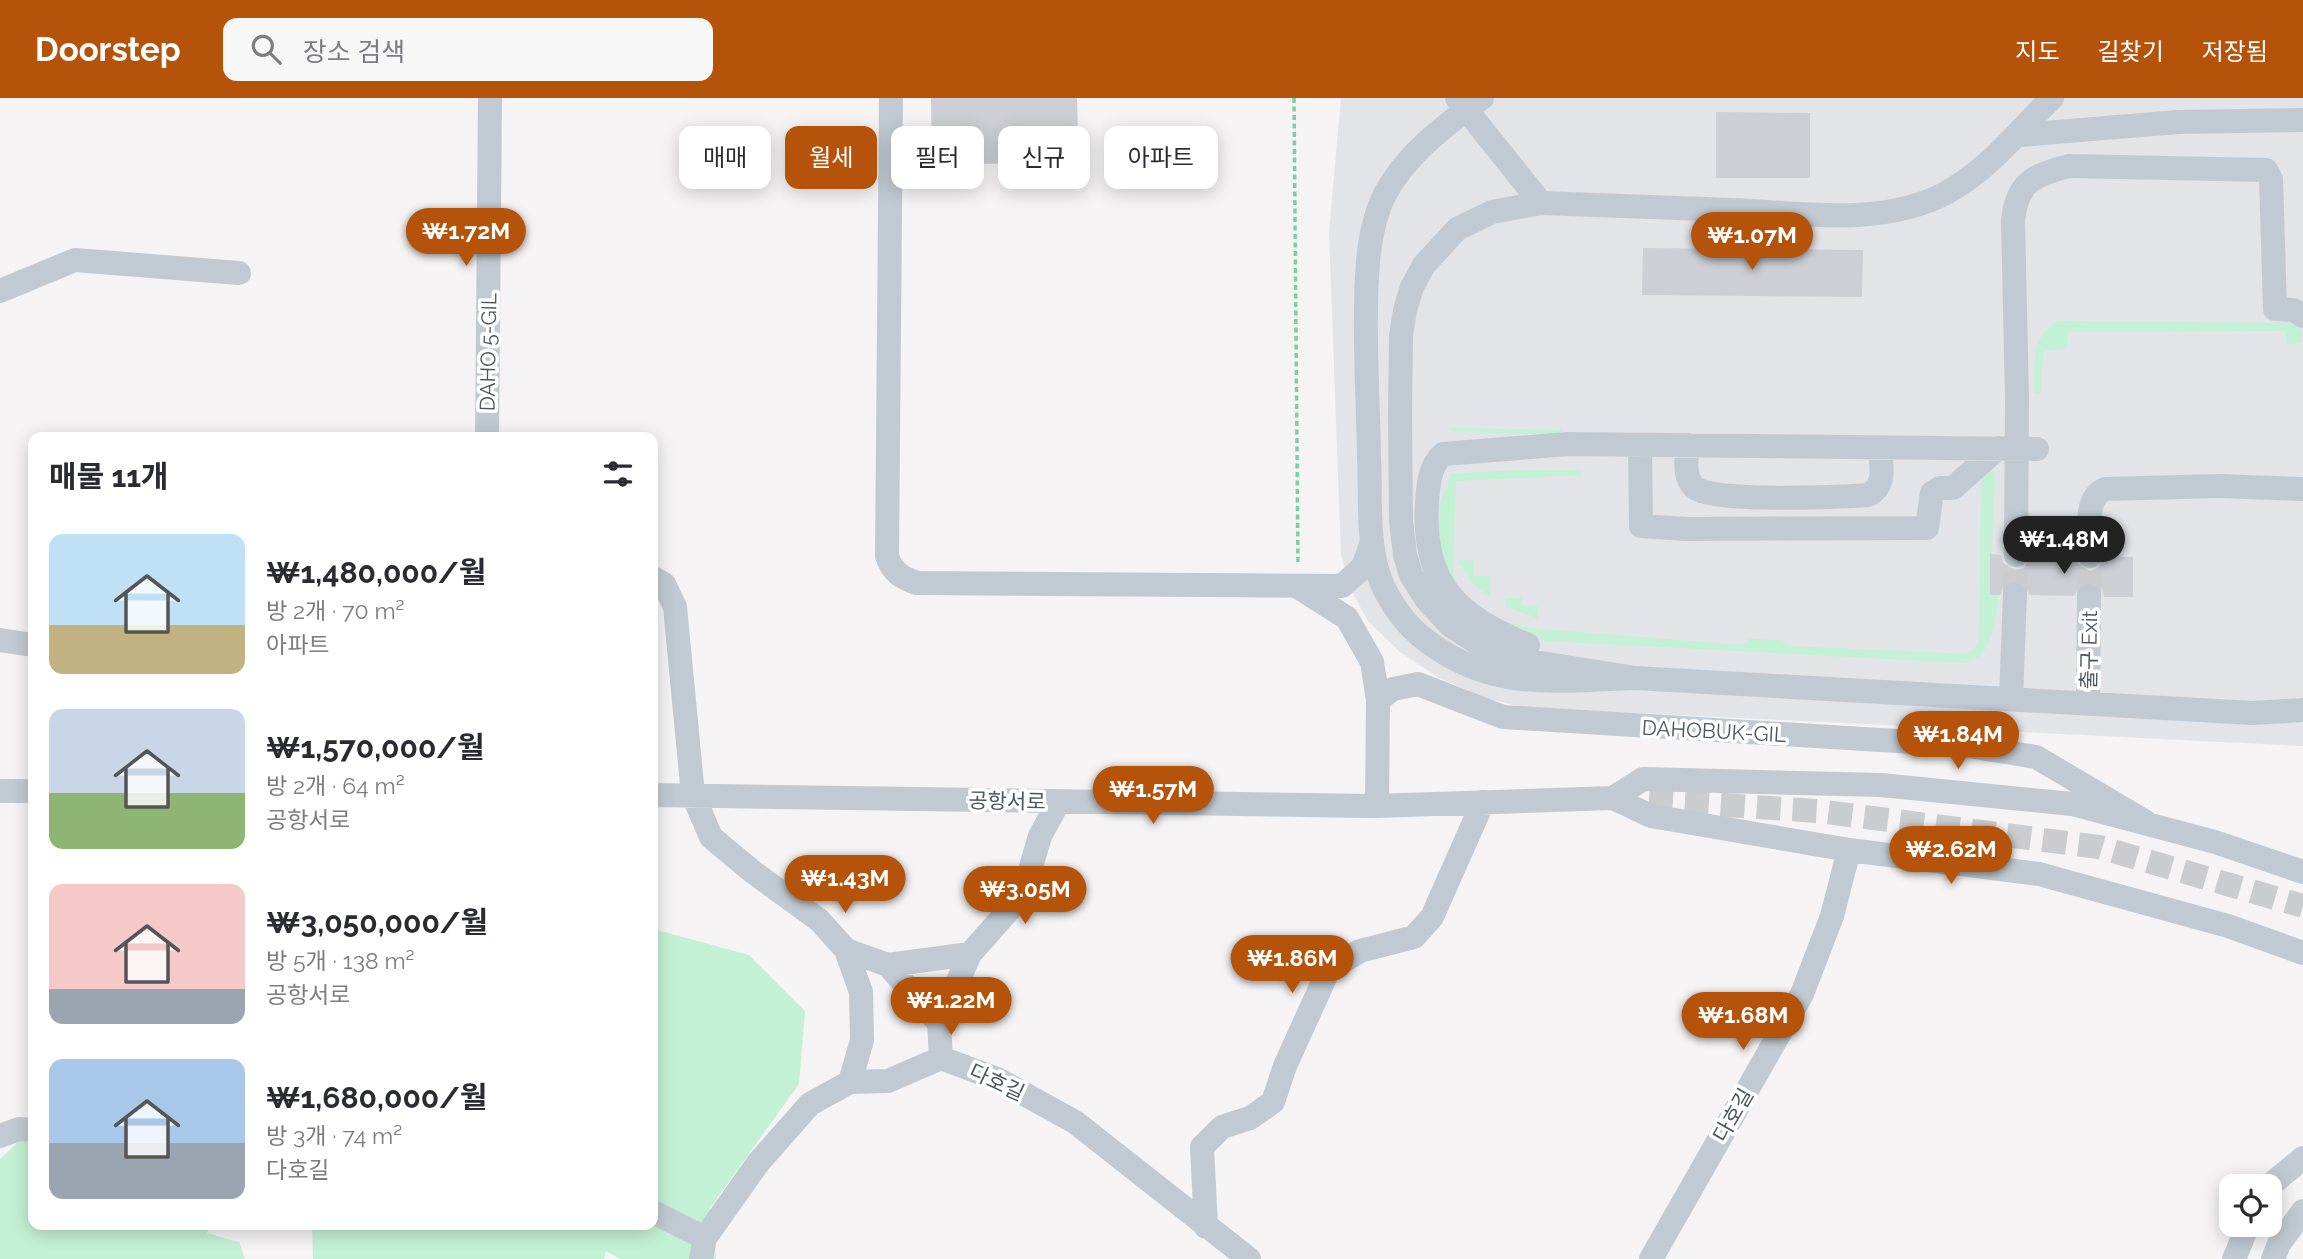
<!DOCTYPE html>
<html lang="ko">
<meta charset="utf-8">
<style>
:root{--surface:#fff;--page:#f7f7f7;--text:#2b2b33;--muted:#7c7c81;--accent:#b45309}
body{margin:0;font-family:Raleway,"Noto Sans KR",sans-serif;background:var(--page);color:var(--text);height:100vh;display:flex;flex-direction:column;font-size:26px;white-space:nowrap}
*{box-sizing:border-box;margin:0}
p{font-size:23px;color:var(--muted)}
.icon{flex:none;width:38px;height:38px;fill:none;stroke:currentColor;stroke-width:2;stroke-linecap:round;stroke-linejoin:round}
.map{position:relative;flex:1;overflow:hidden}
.side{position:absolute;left:28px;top:334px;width:630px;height:798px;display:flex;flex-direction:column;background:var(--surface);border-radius:14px;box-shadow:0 4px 18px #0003}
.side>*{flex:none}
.top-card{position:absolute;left:679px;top:28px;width:665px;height:63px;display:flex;gap:14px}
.fabs{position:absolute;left:2219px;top:1076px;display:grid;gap:14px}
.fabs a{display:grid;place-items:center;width:63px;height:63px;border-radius:14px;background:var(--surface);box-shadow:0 4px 18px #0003;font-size:35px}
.price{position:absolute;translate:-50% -60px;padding:0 16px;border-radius:24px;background:var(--accent);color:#fff;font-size:23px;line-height:46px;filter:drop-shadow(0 2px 4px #0008)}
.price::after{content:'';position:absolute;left:50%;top:42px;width:21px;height:16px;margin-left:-10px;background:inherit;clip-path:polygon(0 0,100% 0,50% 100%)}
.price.selected{background:#222;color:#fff}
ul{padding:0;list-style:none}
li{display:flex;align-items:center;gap:21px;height:175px;padding:0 21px}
li span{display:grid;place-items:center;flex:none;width:196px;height:140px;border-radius:14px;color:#555}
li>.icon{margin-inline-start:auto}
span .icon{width:84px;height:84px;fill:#fffc;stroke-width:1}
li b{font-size:30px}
h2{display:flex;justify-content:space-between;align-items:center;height:84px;padding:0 21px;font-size:30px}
.pill{padding:0 24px;border-radius:14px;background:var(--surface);box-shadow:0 4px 18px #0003;font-size:24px;line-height:63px}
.pill.selected{background:var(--accent);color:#fff}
header{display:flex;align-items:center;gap:42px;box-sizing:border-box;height:98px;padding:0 35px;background:var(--accent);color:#fff}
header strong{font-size:33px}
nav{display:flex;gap:38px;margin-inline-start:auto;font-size:24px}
.search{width:490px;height:63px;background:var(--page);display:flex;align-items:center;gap:18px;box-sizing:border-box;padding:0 24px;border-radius:14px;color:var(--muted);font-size:26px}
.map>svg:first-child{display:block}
.airport{fill:#e2e4e7}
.green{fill:#c3f1d5}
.building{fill:#cdcfd5}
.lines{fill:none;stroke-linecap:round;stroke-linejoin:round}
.minor-tunnel{stroke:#caccce;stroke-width:24;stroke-dasharray:24 12;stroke-linecap:butt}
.path{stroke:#7ad0a6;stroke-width:3.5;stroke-dasharray:5 3.5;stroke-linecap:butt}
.minor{stroke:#c1cad2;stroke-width:24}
.minor-bridge{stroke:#c1cad2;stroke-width:24}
.labels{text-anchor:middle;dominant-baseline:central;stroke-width:7;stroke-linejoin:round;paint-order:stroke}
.street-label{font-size:21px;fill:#4a5661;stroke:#fff}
</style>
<header>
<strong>Doorstep</strong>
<div class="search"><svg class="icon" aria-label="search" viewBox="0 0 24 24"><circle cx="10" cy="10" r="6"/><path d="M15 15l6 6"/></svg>장소 검색</div>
<nav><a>지도</a><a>길찾기</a><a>저장됨</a></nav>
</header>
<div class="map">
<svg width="2303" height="1161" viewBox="0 0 2303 1161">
<rect width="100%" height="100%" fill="#f5f3f3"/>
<path class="airport" d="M 1341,0 L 2303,0 L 2303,648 L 1521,609 L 1489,601 L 1439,580 L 1400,554 L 1367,522 L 1352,493 L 1341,458 L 1329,134 Z"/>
<path class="green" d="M 2058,223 L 2290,225 L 2302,232 L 2302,244 L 2287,247 L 2286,233 L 2068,234 L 2067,250 L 2044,253 L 2040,296 L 2034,296 C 2035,270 2030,237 2058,223 Z
M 1448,330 L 1562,332 L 1561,337 L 1455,334 Z
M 1517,372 L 1580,372 L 1581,377 L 1456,383 L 1453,475 L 1457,488 L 1471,503 L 1500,522 L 1529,530 L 1741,547 L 1749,541 L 1781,542 L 1790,548 L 1966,556 L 1975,550 L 1979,541 L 1981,377 L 1991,373 L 1995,376 L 1990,496 L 1999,497 C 1994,522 1995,558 1965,565 L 1546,543 L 1494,526 L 1445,480 L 1438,437 L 1440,405 L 1451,376 Z
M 1473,462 L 1474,478 L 1490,478 L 1490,499 L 1473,486 L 1458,463 Z
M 1505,500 L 1522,500 L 1522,507 L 1537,508 L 1538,520 L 1506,509 Z
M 653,831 L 749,857 L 805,913 L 799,986 L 710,1110 L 716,1161 L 620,1161 L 606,1153 L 604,1161 L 313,1161 L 312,1127 L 653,1127 Z
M 31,1032 L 33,1127 L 211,1127 L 207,1135 L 239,1144 L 245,1161 L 0,1161 L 0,1061 Z"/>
<path class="building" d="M 931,0 L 1077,0 L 1079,64 L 932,67 Z
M 1716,14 L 1810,15 L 1810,80 L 1716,80 Z
M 1643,150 L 1863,152 L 1862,199 L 1642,197 Z
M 1990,456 L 2001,457 L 2003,465 L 2015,472 L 2024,470 L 2031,457 L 2075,458 L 2078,466 L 2090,473 L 2098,470 L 2105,458 L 2133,459 L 2133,499 L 2104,499 L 2102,490 L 2090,483 L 2081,485 L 2074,498 L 2030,497 L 2023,485 L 2015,482 L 2003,489 L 2000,497 L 1990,497 Z"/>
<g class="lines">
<path class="minor-tunnel" d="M 2015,497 L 2016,457
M 2089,498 L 2090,458
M 1613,700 L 1818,713 L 2099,749 L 2303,808"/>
<path class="path" d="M 1294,0 L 1298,466"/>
<path class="minor" d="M 891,0 L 887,458 C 892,474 902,480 917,485 L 1342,488 L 1363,469 L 1372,444
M 1457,0 L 1541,105
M 2052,0 C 2016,35 1992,69 1946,95 C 1882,129 1801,115 1732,112 C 1668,110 1605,107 1541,105 L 1492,114 L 1457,131 L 1424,167 L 1412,189 L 1405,212 L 1401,238 L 1400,316 L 1401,423 L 1405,457 L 1411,477 L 1426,501 L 1450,527 L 1482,548 L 1529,563 L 1635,580 L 2252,615 L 2303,612
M 2020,37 L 2178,24 L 2303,22
M 0,193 L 75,162 L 239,175
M 487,340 L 490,0
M 1640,347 L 1641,428 L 1686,431 L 1927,430 L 1932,395 L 1940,390 L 1953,390 L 1998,350
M 1687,347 C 1687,362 1683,378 1694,389 C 1709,405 1841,399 1868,397 C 1887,387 1881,368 1880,350
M 2016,457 L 2017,300 L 2013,122 C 2017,84 2034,77 2069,68 L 2266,72 L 2271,81 L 2275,211 L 2293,212 L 2303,218
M 2090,458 C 2090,437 2083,400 2105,391 L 2219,388 L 2303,391
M 653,480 L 664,486 L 675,509 L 693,697 L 711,739 L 753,774 L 819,822 L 846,852 L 861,894 L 862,942 L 850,984
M 1298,489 L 1347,520 L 1372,564 L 1378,602
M 0,542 L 33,547
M 1528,547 C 1458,518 1422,487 1427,406 C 1428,388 1429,368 1443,356 L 1568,346 L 2037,351
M 2011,600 L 2015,497
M 2088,605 L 2089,498
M 0,693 L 33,693
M 653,697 L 1374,708 L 1613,700 L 1651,718 L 1849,752 L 2039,776 L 2228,828 L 2303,855
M 1613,700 L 1643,681 L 1881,687 L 2072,706 L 2215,744 L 2303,774
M 1377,708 L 1378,602 L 1393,591 L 1418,586 L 1503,619 L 1962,647 L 2036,659 L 2146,724
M 846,852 L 888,867 L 970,856
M 888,867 L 939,925
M 941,960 L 939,925 L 970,856 L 1023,796 L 1040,738 L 1058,705
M 0,1038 L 19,1031 L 33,1032
M 2269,1088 L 2303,1060
M 653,1114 L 705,1140
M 1206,1129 L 1202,1049 L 1222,1029 L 1250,1020 L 1273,1004 L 1285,968 L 1329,871 L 1360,853 L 1414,839 L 1432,819 L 1483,704
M 701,1161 L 705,1140 L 758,1065 L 810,1006 L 850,984 L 888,983 L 941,960 L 997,981 L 1075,1024 L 1249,1161
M 1651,1161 L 1802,896 L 1832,818 L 1849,752
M 2234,1161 L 2248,1127
M 2273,1161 L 2279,1146 L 2303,1113"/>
<path class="minor-bridge" d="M 1482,0 C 1446,27 1407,55 1385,96 C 1375,116 1370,141 1368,163 C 1363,227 1368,294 1369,359 C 1371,397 1367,438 1378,475 C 1385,497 1401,521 1418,536 C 1487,594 1551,583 1635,580"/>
</g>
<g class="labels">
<g class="street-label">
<text transform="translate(488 254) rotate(-89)">DAHO 5-GIL</text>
<text transform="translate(2089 552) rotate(-89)">출구 Exit</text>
<text transform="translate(1714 633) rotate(3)">DAHOBUK-GIL</text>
<text transform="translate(1007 703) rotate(1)">공항서로</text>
<text transform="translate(997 984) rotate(25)">다호길</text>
<text transform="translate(1733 1017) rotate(-60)">다호길</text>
</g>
</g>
</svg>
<div class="fabs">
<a><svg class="icon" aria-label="locate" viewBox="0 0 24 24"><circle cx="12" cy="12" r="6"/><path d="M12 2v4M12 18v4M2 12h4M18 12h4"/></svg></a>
</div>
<b class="price" style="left:466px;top:170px">₩1.72M</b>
<b class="price" style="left:1752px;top:174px">₩1.07M</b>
<b class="price selected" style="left:2064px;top:478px">₩1.48M</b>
<b class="price" style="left:1958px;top:673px">₩1.84M</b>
<b class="price" style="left:1153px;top:728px">₩1.57M</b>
<b class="price" style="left:1951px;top:788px">₩2.62M</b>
<b class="price" style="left:845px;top:817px">₩1.43M</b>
<b class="price" style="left:1025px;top:828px">₩3.05M</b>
<b class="price" style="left:1292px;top:897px">₩1.86M</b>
<b class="price" style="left:951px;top:939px">₩1.22M</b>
<b class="price" style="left:1743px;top:954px">₩1.68M</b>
<div class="top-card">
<a class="pill">매매</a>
<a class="pill selected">월세</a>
<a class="pill">필터</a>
<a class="pill">신규</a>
<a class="pill">아파트</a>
</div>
<section class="side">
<h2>매물 11개<svg class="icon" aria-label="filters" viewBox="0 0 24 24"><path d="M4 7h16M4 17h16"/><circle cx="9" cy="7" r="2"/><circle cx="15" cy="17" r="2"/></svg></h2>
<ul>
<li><span style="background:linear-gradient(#bfe0f5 65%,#c2b280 0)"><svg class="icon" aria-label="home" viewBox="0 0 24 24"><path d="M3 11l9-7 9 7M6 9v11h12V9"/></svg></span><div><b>₩1,480,000/월</b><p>방 2개 · 70 m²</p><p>아파트</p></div></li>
<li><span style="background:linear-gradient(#c9d6e8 60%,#8fb573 0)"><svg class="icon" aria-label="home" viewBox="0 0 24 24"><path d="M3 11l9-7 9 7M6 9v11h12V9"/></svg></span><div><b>₩1,570,000/월</b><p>방 2개 · 64 m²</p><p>공항서로</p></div></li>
<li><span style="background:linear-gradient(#f6c9c9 75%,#9aa5b1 0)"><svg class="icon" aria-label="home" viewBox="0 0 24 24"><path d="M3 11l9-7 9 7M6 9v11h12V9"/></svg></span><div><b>₩3,050,000/월</b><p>방 5개 · 138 m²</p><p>공항서로</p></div></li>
<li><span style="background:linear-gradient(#a9c7e8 60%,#9aa5b1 0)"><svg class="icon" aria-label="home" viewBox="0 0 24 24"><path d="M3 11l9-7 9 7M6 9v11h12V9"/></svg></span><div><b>₩1,680,000/월</b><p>방 3개 · 74 m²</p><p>다호길</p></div></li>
</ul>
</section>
</div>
